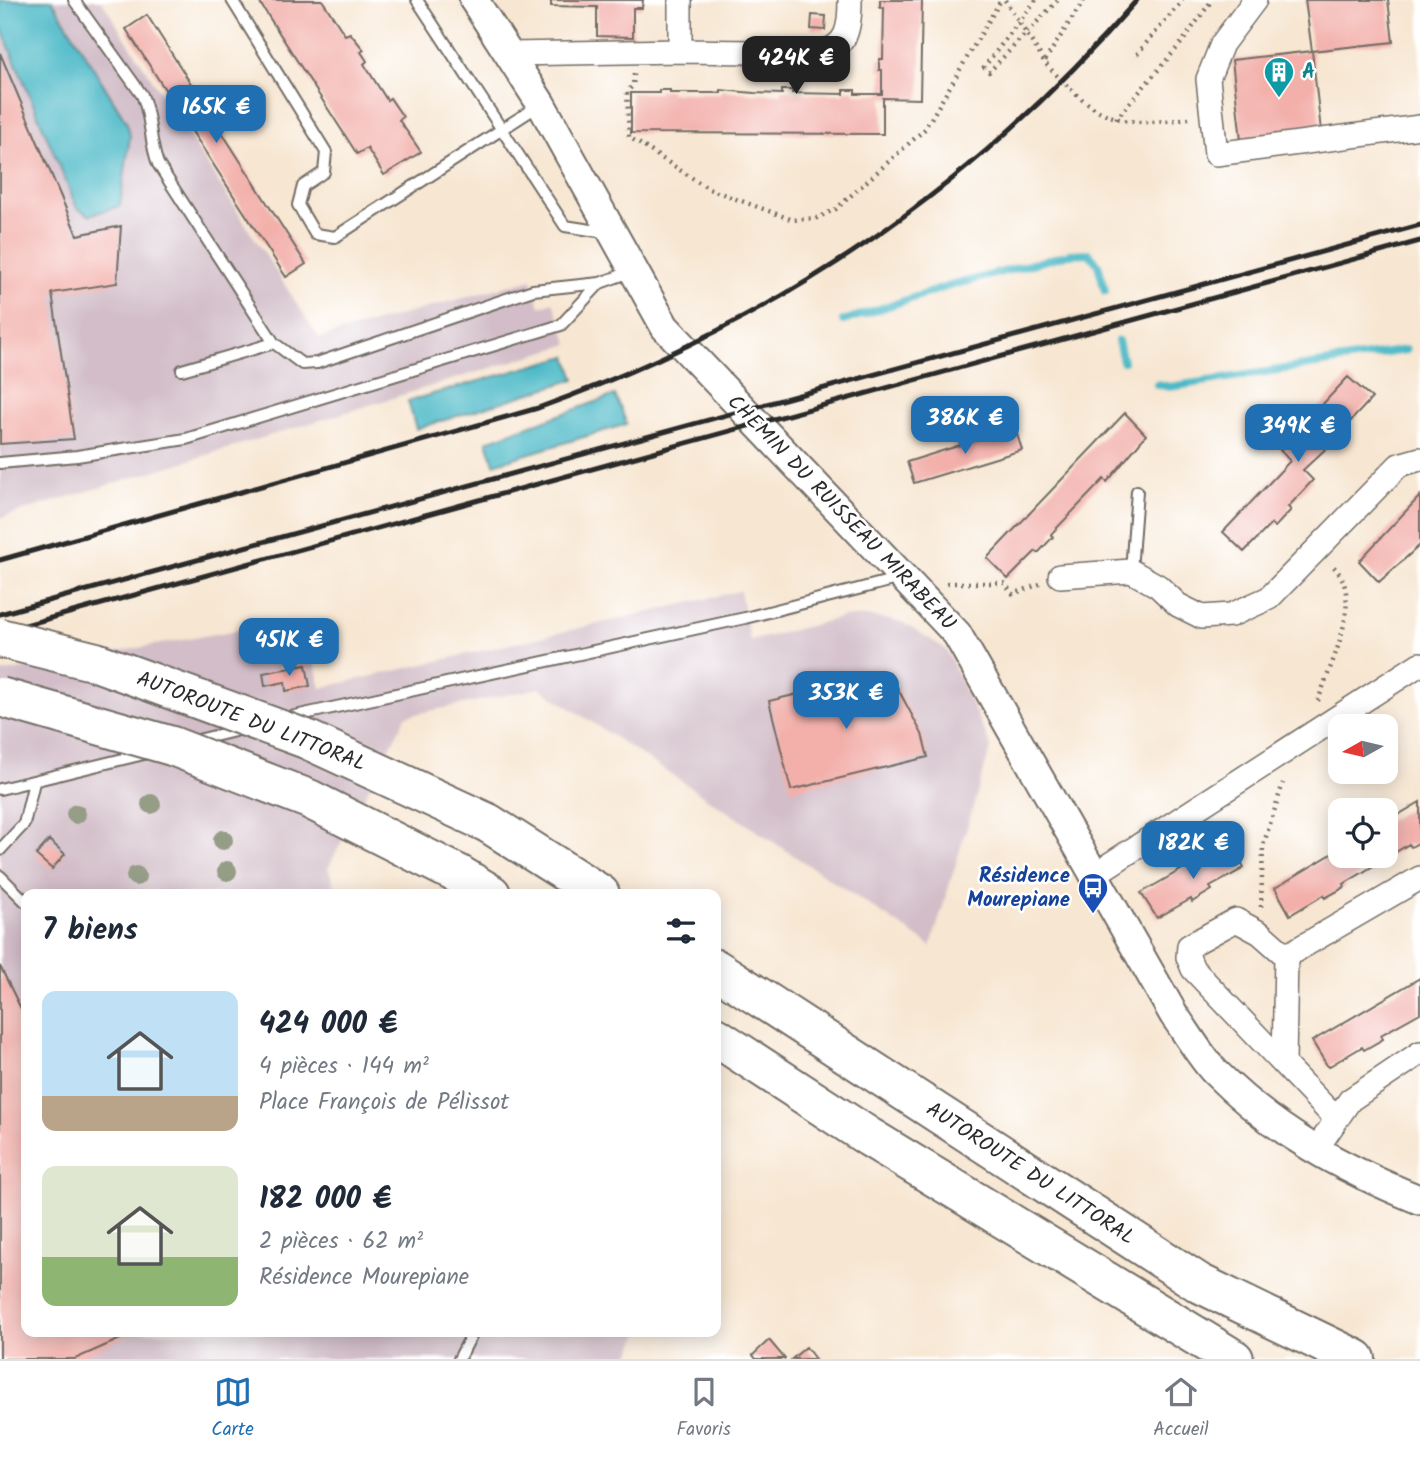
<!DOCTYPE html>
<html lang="fr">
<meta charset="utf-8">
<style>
:root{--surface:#fff;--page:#f2f2f3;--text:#1f2937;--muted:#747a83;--line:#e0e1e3;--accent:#1f6fb2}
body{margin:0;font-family:Kalam,sans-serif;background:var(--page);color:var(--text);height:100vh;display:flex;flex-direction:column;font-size:26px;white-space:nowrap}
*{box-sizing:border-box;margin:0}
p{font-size:23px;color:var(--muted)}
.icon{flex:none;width:38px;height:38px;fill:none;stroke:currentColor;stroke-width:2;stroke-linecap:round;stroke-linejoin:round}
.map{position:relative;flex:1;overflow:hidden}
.details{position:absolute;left:21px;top:889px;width:700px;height:448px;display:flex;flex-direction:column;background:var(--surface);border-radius:14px;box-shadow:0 4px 18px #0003}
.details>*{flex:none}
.needle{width:46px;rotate:262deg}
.controls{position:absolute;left:1328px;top:714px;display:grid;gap:14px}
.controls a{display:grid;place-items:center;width:70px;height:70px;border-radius:14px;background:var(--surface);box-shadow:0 4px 18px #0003;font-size:35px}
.price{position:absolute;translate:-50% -60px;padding:0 16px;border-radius:14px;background:var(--accent);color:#fff;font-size:23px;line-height:46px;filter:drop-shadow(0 2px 4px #0008)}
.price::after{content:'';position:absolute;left:50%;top:42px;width:21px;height:16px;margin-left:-10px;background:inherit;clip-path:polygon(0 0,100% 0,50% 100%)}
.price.current{background:#222;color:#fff}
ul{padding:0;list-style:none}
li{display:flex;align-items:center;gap:21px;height:175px;padding:0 21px}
li span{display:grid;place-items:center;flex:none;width:196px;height:140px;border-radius:14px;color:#555}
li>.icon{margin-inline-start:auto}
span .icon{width:84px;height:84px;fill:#fffc;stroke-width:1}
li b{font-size:30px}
h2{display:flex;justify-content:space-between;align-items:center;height:84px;padding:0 21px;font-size:30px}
.tab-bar{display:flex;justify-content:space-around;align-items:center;height:98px;border-top:2px solid var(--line);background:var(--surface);font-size:19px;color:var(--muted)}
.tab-bar a{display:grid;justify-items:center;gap:4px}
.tab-bar .current{color:var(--accent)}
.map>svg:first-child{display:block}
.industrial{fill:#d2bdc8}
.water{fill:#4cb9c7;stroke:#3c7279;stroke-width:2}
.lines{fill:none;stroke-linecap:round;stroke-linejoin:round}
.stream{stroke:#4cb9c7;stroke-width:8}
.building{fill:#f3b0ab}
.service-casing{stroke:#726c65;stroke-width:14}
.minor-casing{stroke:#726c65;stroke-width:26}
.tertiary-casing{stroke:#726c65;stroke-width:32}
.motorway-casing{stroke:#726c65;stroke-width:42}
.path{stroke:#726c65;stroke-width:4.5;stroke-dasharray:2 5;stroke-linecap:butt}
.service{stroke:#fff;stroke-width:10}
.minor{stroke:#fff;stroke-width:23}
.tertiary{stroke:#fff;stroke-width:28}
.motorway{stroke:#fff;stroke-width:38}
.rail{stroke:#2b2b2b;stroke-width:5}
.motorway-bridge-casing{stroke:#726c65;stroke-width:42;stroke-linecap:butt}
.motorway-bridge{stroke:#fff;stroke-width:38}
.tree{fill:#969d87}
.labels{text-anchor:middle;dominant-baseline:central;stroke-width:5;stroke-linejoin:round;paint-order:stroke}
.culture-label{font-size:21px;font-weight:bold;fill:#0d838f;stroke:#fff;text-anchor:start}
.street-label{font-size:21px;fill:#2b2b2b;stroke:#fff}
.transit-label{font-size:21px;font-weight:bold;fill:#164399;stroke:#fff;text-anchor:end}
</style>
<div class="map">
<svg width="1420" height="1359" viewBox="0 0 1420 1359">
<rect width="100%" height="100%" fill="#fff"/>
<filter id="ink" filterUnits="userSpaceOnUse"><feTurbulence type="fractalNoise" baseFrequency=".0143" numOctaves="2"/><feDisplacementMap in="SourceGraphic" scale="14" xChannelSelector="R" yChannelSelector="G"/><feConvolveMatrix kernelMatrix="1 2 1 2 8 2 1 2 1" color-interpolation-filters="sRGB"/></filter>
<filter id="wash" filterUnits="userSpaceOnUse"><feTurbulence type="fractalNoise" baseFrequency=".00686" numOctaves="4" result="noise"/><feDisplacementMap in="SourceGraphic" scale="28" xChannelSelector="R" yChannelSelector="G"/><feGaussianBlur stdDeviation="1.57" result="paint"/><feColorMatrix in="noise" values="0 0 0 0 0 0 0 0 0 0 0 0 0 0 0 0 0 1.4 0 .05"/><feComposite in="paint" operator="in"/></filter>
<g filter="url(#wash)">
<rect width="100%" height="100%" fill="#f7e6d1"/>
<path class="industrial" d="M 0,0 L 101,0 L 319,338 L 532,279 L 540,307 L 553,302 L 569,344 L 0,518 Z
M 740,591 L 750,641 L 844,617 L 872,617 L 902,622 L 946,649 L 991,747 L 931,946 L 540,688 L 406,716 L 328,868 L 338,894 L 26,894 L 26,1332 L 640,1332 L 628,1359 L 0,1359 L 0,673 L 270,624 L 279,668 L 314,661 L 321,688 Z"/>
<path class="water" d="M 0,0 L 52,0 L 127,123 L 130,136 L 120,206 L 90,215 L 77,208 L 0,25 Z
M 567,356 L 575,379 L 416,429 L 408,401 Z
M 615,395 L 627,424 L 494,464 L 487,441 Z"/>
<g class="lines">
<path class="stream" d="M 843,321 L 949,286 L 1069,254 L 1089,253 L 1098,264 L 1105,291
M 1118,341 L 1123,361
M 1157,384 L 1170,387 L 1406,350"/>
</g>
<g id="blocks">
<path class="building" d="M 265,0 L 322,0 L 345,35 L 350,33 L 364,50 L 361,52 L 367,61 L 364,64 L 387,100 L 390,98 L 403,117 L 399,120 L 421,152 L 384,175 L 367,148 L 357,154 L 260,3 Z
M 551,0 L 643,0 L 642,8 L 633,8 L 633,37 L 597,36 L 597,7 L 551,6 Z
M 880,0 L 922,0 L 920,99 L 883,98 L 883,134 L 631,133 L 631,93 L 659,93 L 659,90 L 670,90 L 670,93 L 721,93 L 721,90 L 754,93 L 782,94 L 782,90 L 792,90 L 792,93 L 844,94 L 844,90 L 855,90 L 855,94 L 882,94 L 882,70 L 879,70 L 879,59 L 883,59 L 884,7 L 880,8 Z
M 1305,0 L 1388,0 L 1393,42 L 1312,51 L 1321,131 L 1241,140 L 1232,60 L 1312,51 Z
M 147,15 L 306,264 L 286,277 L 126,29 Z
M 812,15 L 826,16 L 825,30 L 811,29 Z
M 0,53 L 77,235 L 121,226 L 117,283 L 52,293 L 74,439 L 0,444 Z
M 1348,377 L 1372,398 L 1346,426 L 1348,428 L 1303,470 L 1313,480 L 1288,507 L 1291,510 L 1275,527 L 1271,524 L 1244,552 L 1223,532 L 1290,461 L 1280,450 Z
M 1125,413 L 1146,435 L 1107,482 L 1104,479 L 1051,534 L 1053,537 L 1038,553 L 1036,551 L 1008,579 L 987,558 Z
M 1015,428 L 1022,450 L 914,483 L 907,462 Z
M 1420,496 L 1420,545 L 1379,582 L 1359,561 Z
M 306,665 L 310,686 L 286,691 L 285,682 L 265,686 L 263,673 Z
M 889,672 L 922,734 L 928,757 L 791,790 L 769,701 Z
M 1420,802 L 1420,842 L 1411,847 L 1409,844 L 1344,884 L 1345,887 L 1325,898 L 1324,895 L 1290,915 L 1275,888 L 1340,849 L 1340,856 L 1386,856 L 1386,822 Z
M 49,840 L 65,854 L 52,869 L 36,855 Z
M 1229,842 L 1244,868 L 1210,887 L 1212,890 L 1192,902 L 1191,899 L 1157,918 L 1141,893 Z
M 0,966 L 26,1019 L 26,1332 L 136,1332 L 75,1359 L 0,1359 Z
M 1420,978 L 1420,1013 L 1381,1035 L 1383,1039 L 1364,1050 L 1362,1047 L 1328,1067 L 1312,1041 Z
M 769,1340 L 785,1359 L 756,1359 L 753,1355 Z
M 806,1347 L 815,1359 L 792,1359 Z"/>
</g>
</g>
<g filter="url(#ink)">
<use href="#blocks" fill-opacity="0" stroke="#726c65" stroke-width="2"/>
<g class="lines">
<g class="service-casing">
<path id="service" d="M 74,0 L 142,95 C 152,118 149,141 158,164 L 274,343 L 302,364 L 317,363 L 533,290 L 600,283
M 232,0 L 326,152 L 324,172 L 303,186 L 298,205 L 315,234 L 335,237 L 541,104
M 417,0 L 565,226 L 610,233
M 182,370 L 274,343
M 0,463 L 77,456 L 186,439 L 561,325 L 600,283 L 633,271
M 1131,571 L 1137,491
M 286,718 L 745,618 L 901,578
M 194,741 L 243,729
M 0,789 L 148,753
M 0,850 L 24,824 L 34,782
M 0,876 L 26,902
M 459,1359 L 473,1332"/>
</g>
<g class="minor-casing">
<path id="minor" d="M 1255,0 L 1222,44 L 1208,79 L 1216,154 L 1420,127
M 680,51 L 680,0
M 510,54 L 680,51 L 818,53 C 848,48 850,27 850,0
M 1060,576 L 1131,571 L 1158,586 L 1178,605 L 1202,617 L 1231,615 L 1269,598 L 1399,465 L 1420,459
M 1095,874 L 1420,664
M 1284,1063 L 1286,956
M 1336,1119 L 1193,969 L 1188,957 L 1189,946 L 1236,920 L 1260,933 L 1286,956 L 1420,878
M 1315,1151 L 1350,1100 L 1420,1053"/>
</g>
<g class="tertiary-casing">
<path id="tertiary" d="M 474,0 L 541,104 L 665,327 L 957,634 L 1174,1015 C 1187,1033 1200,1056 1215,1072 C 1276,1133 1341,1168 1420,1200"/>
</g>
<g class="motorway-casing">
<path id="motorway" d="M 488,823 L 600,894
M 458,874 L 491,894
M 716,969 L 1199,1283 L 1356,1359
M 716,1037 L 869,1137 L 1234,1359"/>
</g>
<path class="path" d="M 1005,0 L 1044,61
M 1036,0 L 984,67 L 989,72 L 1058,0
M 1084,0 L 1044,62 C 1095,116 1112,130 1189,118
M 1137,54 L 1183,0
M 634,74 L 633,85 L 627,92 L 629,137 L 709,189 L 793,220 L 817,218 L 836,209 L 925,129 L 1001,0
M 1116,119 L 1183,41 L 1212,0
M 947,583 L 1004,583 L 1013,594 L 1040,584
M 1318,701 C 1330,664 1366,597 1333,566
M 1261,907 L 1263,846 L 1283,783"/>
<use href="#service" class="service"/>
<use href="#minor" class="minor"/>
<use href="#tertiary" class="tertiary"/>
<use href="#motorway" class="motorway"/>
<path class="rail" d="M 0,560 L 538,408 C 778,322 970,192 1137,0
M 0,614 L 1420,225
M 0,632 L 1420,241"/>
<g class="motorway-bridge-casing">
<path id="motorway-bridge" d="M 0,638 L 96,662 L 306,739 L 488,823
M 0,697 L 172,746 L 309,799 L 458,874"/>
</g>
<use href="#motorway-bridge" class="motorway-bridge"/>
</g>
<g class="tree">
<circle cx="151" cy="804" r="10"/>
<circle cx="76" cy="814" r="10"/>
<circle cx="223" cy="840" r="10"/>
<circle cx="227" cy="871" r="10"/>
<circle cx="136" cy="876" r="10"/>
</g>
</g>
<defs>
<g id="building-pin" transform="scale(1.575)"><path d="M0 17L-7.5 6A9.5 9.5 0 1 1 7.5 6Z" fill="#0f9aa8" stroke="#fff"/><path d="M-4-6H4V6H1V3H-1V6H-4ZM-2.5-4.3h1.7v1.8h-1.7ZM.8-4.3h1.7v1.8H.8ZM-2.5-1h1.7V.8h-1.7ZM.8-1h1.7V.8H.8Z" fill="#fff"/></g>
<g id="bus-pin" transform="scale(1.575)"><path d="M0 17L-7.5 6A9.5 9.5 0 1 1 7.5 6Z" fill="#1a4fb4" stroke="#fff"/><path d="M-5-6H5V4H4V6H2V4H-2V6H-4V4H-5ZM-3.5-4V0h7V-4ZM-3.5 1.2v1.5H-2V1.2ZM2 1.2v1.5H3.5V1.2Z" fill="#fff"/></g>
</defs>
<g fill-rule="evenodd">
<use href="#building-pin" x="1279" y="72"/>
<use href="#bus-pin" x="1093" y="888"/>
</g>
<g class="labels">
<g class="culture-label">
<text x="1302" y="72">A</text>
</g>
<g class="street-label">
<text transform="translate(841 513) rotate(46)">CHEMIN DU RUISSEAU MIRABEAU</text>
<text transform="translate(251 722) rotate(21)">AUTOROUTE DU LITTORAL</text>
<text transform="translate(1030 1174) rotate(33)">AUTOROUTE DU LITTORAL</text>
</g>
<g class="transit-label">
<text x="1070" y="876">Résidence<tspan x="1070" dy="24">Mourepiane</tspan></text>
</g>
</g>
</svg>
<div class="controls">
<a><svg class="needle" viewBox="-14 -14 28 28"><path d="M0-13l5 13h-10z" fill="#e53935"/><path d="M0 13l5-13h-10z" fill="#747a83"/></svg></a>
<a><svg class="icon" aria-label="locate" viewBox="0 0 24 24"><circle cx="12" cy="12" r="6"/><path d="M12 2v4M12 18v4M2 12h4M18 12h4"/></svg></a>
</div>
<b class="price current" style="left:796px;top:96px">424K €</b>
<b class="price" style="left:216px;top:145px">165K €</b>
<b class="price" style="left:965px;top:456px">386K €</b>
<b class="price" style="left:1298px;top:464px">349K €</b>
<b class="price" style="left:289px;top:678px">451K €</b>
<b class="price" style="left:846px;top:731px">353K €</b>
<b class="price" style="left:1193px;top:881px">182K €</b>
<section class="details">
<h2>7 biens<svg class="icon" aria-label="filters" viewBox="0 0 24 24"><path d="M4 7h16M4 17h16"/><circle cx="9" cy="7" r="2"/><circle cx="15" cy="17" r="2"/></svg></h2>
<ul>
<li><span style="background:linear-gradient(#bfe0f5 75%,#b9a48a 0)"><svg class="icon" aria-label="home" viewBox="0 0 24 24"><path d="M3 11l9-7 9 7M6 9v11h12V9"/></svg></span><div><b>424 000 €</b><p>4 pièces · 144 m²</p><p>Place François de Pélissot</p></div></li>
<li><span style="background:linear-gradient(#dfe7d0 65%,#8fb573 0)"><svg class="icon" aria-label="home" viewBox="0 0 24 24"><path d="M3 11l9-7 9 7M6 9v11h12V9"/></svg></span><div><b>182 000 €</b><p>2 pièces · 62 m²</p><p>Résidence Mourepiane</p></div></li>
</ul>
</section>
</div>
<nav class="tab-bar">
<a class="current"><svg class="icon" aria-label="map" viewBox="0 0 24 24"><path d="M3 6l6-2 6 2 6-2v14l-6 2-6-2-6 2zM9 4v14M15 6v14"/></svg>Carte</a>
<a><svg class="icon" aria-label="saved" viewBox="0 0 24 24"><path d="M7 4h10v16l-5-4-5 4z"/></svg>Favoris</a>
<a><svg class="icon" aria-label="home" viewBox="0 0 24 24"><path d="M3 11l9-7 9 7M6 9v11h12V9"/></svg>Accueil</a>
</nav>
